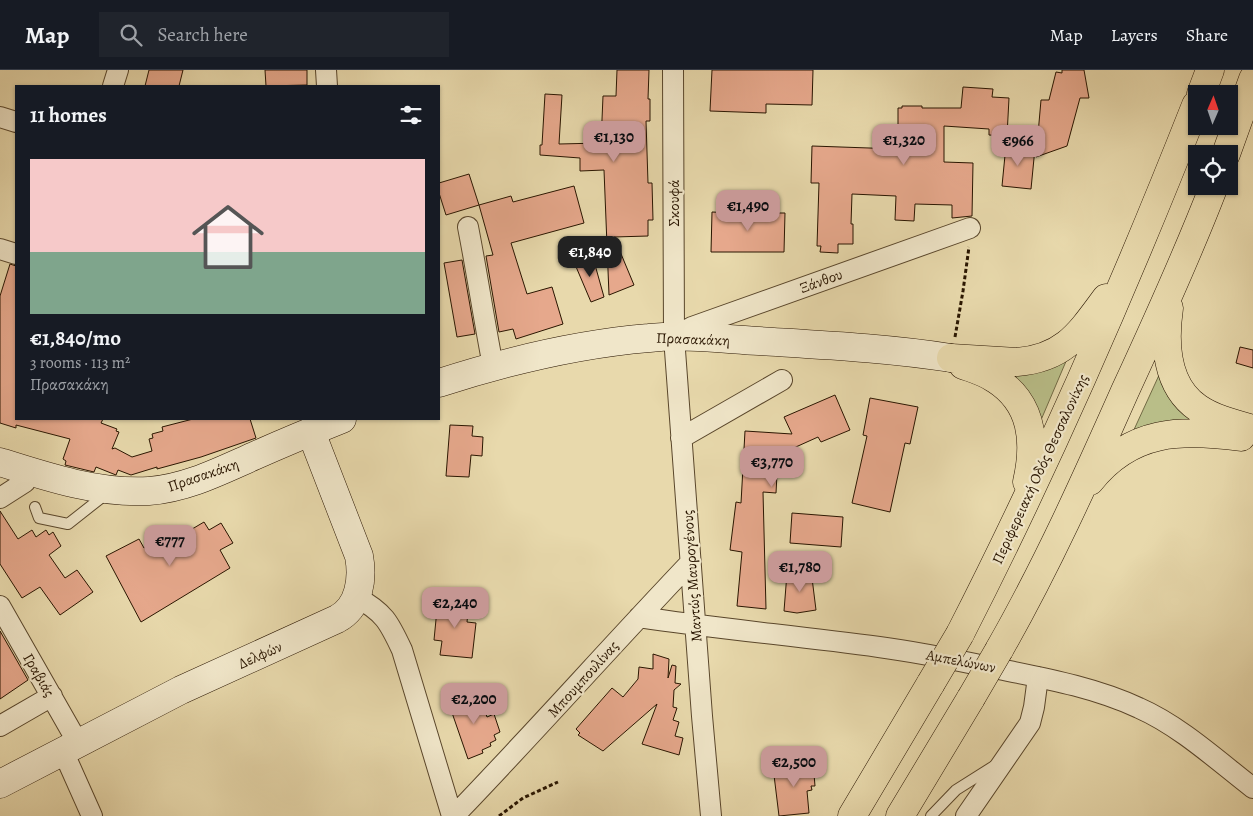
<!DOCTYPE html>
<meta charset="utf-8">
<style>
:root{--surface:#171b24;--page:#20242c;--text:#f1f3f6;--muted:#9ea1a6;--line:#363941;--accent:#c59692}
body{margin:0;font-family:Alegreya,serif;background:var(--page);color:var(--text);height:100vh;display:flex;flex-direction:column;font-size:19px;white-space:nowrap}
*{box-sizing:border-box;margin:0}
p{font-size:16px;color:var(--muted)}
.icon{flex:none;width:28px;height:28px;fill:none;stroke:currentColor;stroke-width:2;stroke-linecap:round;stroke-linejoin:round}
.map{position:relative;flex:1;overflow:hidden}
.panel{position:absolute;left:15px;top:15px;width:425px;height:335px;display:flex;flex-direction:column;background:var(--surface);border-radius:0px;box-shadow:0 1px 4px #0004}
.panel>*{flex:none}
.needle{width:32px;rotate:2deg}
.buttons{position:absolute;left:1188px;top:15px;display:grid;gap:10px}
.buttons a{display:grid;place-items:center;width:50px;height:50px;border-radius:0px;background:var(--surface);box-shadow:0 1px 4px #0004;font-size:25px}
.price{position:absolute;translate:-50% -42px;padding:0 11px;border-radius:10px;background:var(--accent);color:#111;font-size:16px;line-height:32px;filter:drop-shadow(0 1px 2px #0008)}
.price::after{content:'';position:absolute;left:50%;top:30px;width:15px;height:11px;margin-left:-8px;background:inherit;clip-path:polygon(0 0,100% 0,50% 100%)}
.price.current{background:#222;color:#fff}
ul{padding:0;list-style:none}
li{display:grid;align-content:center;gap:10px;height:265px;padding:0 15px}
li span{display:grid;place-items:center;height:155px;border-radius:0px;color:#555}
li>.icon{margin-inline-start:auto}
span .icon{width:90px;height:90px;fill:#fffc;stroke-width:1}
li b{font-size:21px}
h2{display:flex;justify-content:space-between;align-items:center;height:60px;padding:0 15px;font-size:21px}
header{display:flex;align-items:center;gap:30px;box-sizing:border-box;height:70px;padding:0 25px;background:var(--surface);border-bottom:1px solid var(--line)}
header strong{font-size:24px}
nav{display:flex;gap:28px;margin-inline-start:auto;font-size:18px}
.search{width:350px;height:45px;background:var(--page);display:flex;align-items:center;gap:12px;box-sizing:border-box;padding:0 18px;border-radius:0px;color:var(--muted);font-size:19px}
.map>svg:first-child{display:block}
.green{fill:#b9be88;stroke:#716a44}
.building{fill:#e6a88c;stroke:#291500}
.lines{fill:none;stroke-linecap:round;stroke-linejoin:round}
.lane-casing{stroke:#59462b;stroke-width:12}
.street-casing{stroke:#59462b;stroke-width:22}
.secondary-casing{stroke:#291500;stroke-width:29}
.highway-casing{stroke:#291500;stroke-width:29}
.path{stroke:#291500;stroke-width:3;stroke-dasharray:4 2.5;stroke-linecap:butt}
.lane{stroke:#f0e6c9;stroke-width:10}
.street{stroke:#f0e6c9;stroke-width:20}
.secondary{stroke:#f0e6c9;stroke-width:28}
.highway{stroke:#e8d9ac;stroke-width:28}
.highway-bridge-casing{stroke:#291500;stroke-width:29;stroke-linecap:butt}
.highway-bridge{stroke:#e8d9ac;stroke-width:28}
.labels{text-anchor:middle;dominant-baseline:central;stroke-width:4.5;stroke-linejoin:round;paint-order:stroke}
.street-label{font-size:15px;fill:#291500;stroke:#f0e6c9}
</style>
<header>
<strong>Map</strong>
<div class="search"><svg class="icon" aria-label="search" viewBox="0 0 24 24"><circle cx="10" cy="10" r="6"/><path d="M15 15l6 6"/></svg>Search here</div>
<nav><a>Map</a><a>Layers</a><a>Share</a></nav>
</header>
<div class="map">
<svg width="1253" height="746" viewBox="0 0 1253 746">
<rect width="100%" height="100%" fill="#e8d9ac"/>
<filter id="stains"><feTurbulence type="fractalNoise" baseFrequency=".004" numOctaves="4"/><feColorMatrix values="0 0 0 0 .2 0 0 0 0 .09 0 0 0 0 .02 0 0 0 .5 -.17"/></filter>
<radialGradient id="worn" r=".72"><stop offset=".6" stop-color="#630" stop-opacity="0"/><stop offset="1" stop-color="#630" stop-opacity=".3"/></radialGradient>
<path class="green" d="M 1067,289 L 1041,350 L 1004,301 Z
M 1160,303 L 1199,349 L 1132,364 Z"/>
<path class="building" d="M 149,0 L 183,0 L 179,16 L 145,16 Z
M 265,0 L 307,0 L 307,15 L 266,16 Z
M 617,0 L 649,0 L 648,29 L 650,29 L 650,51 L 646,51 L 648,113 L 652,113 L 653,150 L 648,150 L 648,166 L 614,167 L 634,215 L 609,225 L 604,100 L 580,101 L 580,88 L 540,85 L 540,75 L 542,75 L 545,24 L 562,25 L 559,74 L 601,73 L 603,26 L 616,26 Z
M 712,0 L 813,0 L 812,35 L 766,34 L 766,43 L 710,41 Z
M 1062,0 L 1084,0 L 1089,28 L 1080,28 L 1067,76 L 1036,87 L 1041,30 L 1049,30 L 1056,2 L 1062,3 Z
M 963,17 L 993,19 L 992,27 L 1009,28 L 1007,66 L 989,65 L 989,59 L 944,56 L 944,92 L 973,93 L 972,146 L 952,148 L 952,135 L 915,134 L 914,151 L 895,150 L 896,126 L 852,124 L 851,154 L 853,154 L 853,174 L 838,174 L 838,183 L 820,182 L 821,176 L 817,176 L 819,113 L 811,113 L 812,76 L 898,79 L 898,38 L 902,38 L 902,36 L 922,36 L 922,38 L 961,38 Z
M 1006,75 L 1035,78 L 1031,119 L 1002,116 Z
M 469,104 L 479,135 L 446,145 L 439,123 L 439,113 Z
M 574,116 L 584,153 L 511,173 L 527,224 L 552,217 L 563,254 L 516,269 L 513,259 L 499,262 L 486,186 L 493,185 L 479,135 L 511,126 L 513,132 Z
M 735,140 L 762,140 L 762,143 L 785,143 L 784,182 L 711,182 L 712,142 L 735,143 Z
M 592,184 L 604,227 L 591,232 L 574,192 Z
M 462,190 L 475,264 L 457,267 L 444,193 Z
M 10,194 L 16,196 L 16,349 L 103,349 L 101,353 L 117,359 L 116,361 L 119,362 L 112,379 L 115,378 L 132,387 L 152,381 L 149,369 L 153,368 L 152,364 L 163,361 L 162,357 L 193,349 L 250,349 L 256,368 L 201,387 L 157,399 L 157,397 L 131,405 L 118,400 L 116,405 L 96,397 L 94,402 L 65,395 L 66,391 L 63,389 L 70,369 L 16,355 L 16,358 L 0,353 L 0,226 Z
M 1240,277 L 1253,280 L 1253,298 L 1236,293 Z
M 835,325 L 850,360 L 821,372 L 818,367 L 778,385 L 776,423 L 763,422 L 766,539 L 737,536 L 742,482 L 730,480 L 736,432 L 741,433 L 745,361 L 792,364 L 784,347 Z
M 870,328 L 918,337 L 910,374 L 905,373 L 890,442 L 852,433 L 867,366 L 863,365 Z
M 450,355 L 473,356 L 472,366 L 483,367 L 482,386 L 471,385 L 469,407 L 446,406 Z
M 0,441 L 18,469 L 32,460 L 36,467 L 46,460 L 49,465 L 53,462 L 61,476 L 49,485 L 65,508 L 77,500 L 93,522 L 60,545 L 40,517 L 22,528 L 0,494 Z
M 792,443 L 843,447 L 841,477 L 790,473 Z
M 204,452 L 209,460 L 221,453 L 233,473 L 220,480 L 230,498 L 141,552 L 106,486 L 139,469 L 144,478 L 178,458 L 182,465 Z
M 811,500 L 816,540 L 797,543 L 784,541 L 787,503 Z
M 438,529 L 469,533 L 467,552 L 476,553 L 472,588 L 440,585 L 442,571 L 434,570 Z
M 0,561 L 28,610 L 0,629 Z
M 653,584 L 669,589 L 668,608 L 672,595 L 676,596 L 675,613 L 681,614 L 674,620 L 673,637 L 677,638 L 673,650 L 679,652 L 675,666 L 683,668 L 679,685 L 642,674 L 657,634 L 603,681 L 578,665 L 580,663 L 576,659 L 612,618 L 623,627 L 638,609 L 639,597 L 653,599 Z
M 479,624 L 487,647 L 494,644 L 500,662 L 494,665 L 496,670 L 490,673 L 491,676 L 482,680 L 483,683 L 468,689 L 449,634 Z
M 813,692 L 815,716 L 811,716 L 812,720 L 807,721 L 809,743 L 779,746 L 773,697 Z"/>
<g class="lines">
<g class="lane-casing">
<path id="lane" d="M 35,437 L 39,448 L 68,454 L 101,428
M 931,746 L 956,720 L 994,696"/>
</g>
<g class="street-casing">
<path id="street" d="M 326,0 L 327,16
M 673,0 L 674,267 L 702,646 L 711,746
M 113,16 L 118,0
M 0,47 L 16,52
M 468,157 C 477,203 484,250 493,296
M 0,179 L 16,184
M 678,265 L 692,257 L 970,158
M 681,368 L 782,310
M 0,428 L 25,412 L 29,400
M 356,527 C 384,542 389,552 402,580 L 452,746
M 0,536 L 78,673
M 639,547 C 719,559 799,566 879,577 C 918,582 956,590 994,598 C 1043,608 1094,617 1139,638 C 1180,656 1218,691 1253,718
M 0,656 L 52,626
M 63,681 L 92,746
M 454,746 C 534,663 611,576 691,492
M 966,746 L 1030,653 L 1034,637 L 1038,607"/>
</g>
<g class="secondary-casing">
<path id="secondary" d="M 439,313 C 507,291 577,274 649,268 C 685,264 723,269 759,271 C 823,275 887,278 951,288
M 0,392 C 47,407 99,424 149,421 C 187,418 220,401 254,386 C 283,373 312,361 342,349
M 0,714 L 181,620 L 337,549 C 360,537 363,508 359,486 L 311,362"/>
</g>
<g class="highway-casing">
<path id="highway" d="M 1201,24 L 1210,0
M 1226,84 L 1253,9
M 1169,238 C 1164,273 1166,316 1198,338 C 1214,349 1235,354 1253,359
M 951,288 L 1017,292 C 1065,288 1080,263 1106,228
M 963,295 C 974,299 985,302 995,309 C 1033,333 1036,372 1027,412
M 1090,411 C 1131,359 1182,359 1241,367
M 960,564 C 1048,392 1125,215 1196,35
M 999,580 C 1047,496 1086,409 1125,321 C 1156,254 1187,186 1214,116
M 852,746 L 931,613
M 900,746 L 971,628"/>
</g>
<path class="path" d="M 955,267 L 963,221 L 969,177
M 499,746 L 523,728 L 558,712"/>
<use href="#lane" class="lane"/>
<use href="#street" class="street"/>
<use href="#secondary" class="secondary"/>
<use href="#highway" class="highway"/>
<g class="highway-bridge-casing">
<path id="highway-bridge" d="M 931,613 L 960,564
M 971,628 L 999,580"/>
</g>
<use href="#highway-bridge" class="highway-bridge"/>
</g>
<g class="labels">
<g class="street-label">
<text transform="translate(674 133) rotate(-90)">Σκουφά</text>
<text transform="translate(821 211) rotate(-20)">Ξάνθου</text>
<text transform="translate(693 269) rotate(2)">Πρασακάκη</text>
<text transform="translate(1040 399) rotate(-65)">Περιφερειακή Οδός Θεσσαλονίκης</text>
<text transform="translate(203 405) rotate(-19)">Πρασακάκη</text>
<text transform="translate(692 506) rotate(-94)">Μαντώς Μαυρογένους</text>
<text transform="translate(260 585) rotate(-24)">Δελφών</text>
<text transform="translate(961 591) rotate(11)">Αμπελώνων</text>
<text transform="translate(39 605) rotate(60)">Γραβιάς</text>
<text transform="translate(583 609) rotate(-48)">Μπουμπουλίνας</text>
</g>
</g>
<rect width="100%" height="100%" filter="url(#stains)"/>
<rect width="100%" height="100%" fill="url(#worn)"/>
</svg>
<div class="buttons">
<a><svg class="needle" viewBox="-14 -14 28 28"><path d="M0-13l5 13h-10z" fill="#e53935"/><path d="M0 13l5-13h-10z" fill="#9ea1a6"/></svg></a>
<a><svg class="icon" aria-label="locate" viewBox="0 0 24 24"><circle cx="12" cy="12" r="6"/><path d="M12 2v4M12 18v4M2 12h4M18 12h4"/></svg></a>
</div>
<b class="price" style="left:614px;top:93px">€1,130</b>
<b class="price" style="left:904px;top:96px">€1,320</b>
<b class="price" style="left:1018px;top:97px">€966</b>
<b class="price" style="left:748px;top:162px">€1,490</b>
<b class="price current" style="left:590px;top:208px">€1,840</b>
<b class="price" style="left:772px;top:418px">€3,770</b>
<b class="price" style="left:170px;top:497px">€777</b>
<b class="price" style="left:800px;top:523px">€1,780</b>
<b class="price" style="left:455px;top:559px">€2,240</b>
<b class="price" style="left:474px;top:655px">€2,200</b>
<b class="price" style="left:794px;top:718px">€2,500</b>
<section class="panel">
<h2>11 homes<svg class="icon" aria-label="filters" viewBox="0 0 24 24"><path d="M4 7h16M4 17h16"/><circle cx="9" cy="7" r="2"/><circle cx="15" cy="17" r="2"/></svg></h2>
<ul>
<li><span style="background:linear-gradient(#f6c9c9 60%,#7fa58c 0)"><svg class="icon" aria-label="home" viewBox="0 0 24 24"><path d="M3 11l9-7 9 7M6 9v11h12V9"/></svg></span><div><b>€1,840/mo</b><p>3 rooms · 113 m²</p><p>Πρασακάκη</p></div></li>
</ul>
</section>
</div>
